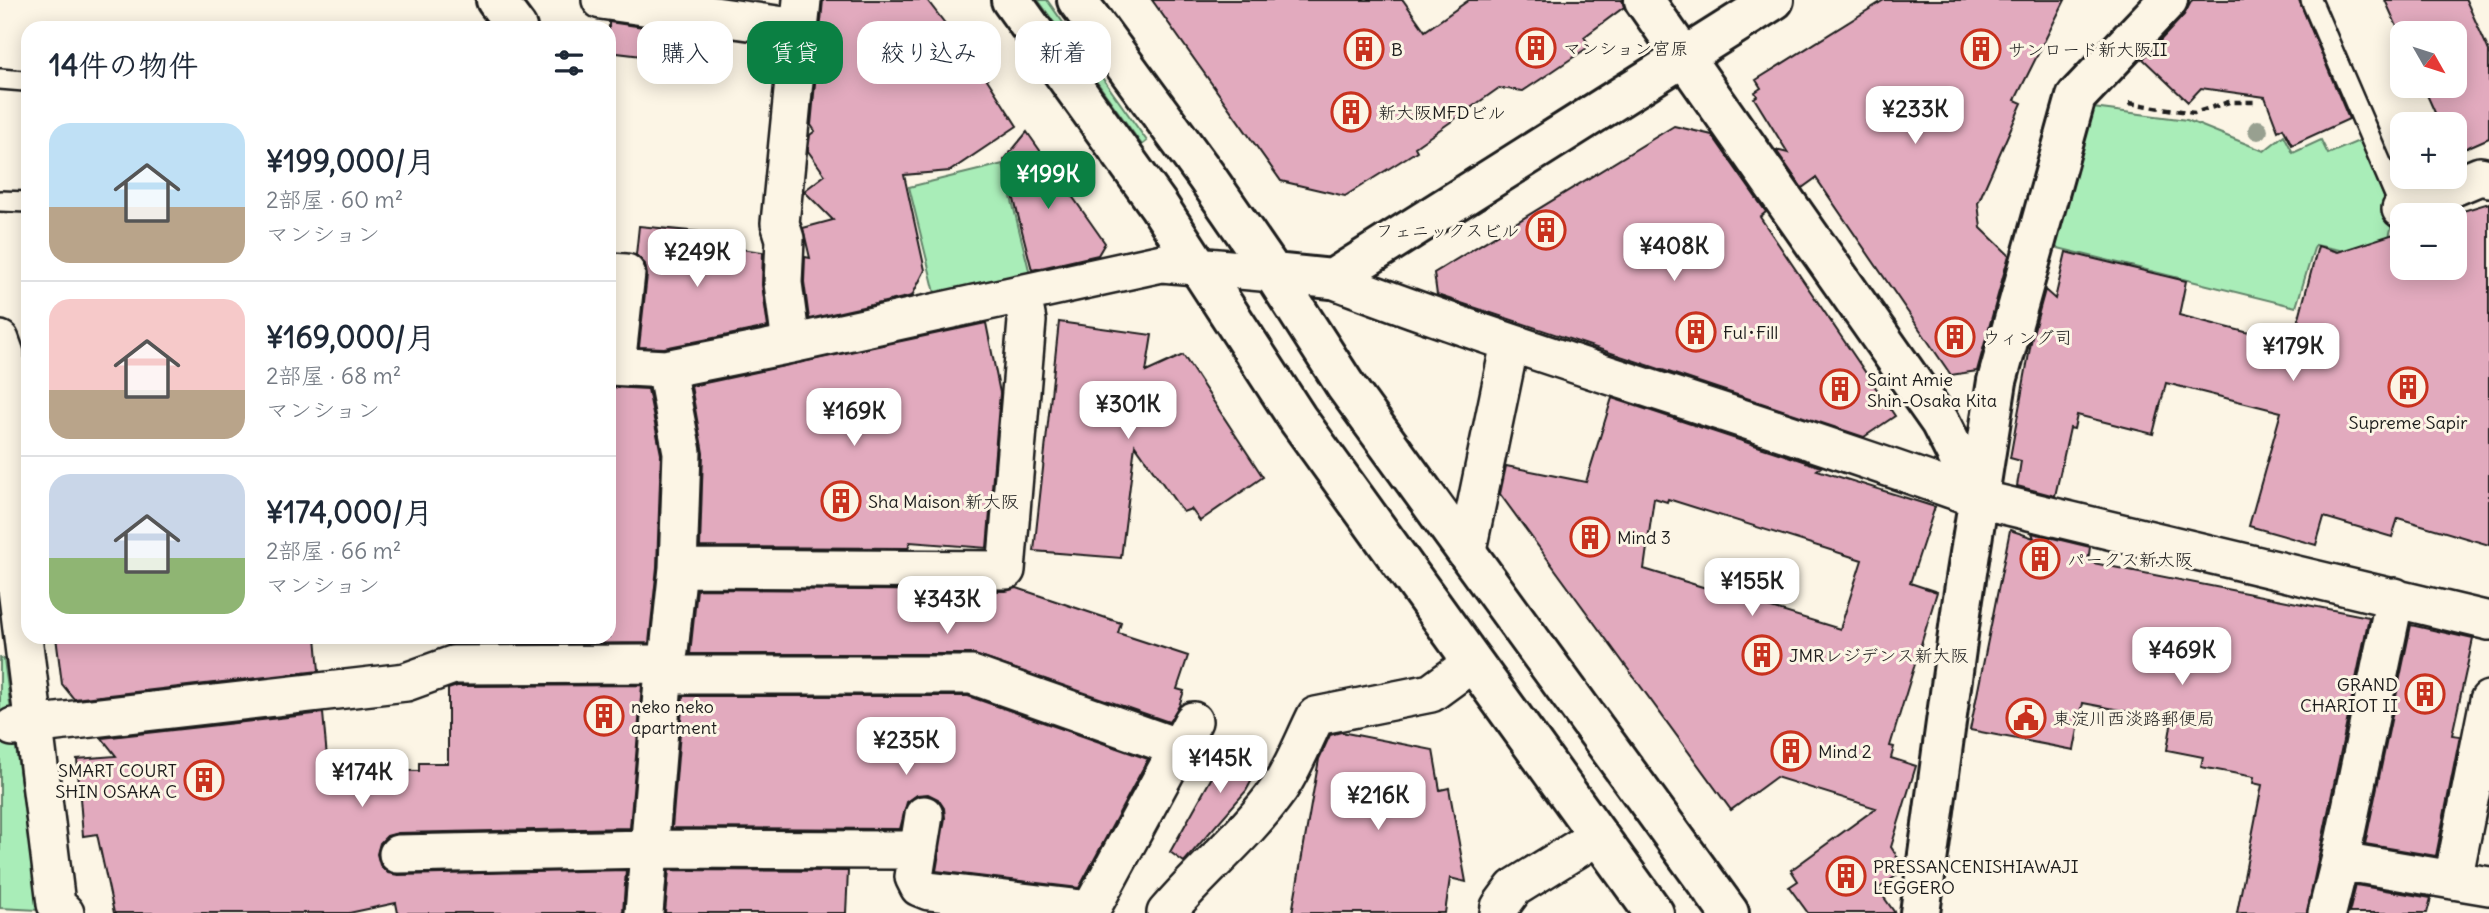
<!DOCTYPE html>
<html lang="ja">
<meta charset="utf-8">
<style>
:root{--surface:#fff;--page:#f2f2f3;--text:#1f2937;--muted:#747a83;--line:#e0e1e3;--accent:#0b8043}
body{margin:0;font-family:Delius,"Klee One",sans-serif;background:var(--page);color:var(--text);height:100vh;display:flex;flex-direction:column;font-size:26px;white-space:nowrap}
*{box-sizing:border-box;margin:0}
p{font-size:23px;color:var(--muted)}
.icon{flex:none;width:38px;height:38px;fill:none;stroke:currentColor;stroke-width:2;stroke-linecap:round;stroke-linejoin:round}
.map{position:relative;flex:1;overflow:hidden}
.details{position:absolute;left:21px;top:21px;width:595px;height:623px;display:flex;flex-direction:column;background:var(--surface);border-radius:21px;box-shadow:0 4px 18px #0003}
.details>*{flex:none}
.banner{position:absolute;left:637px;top:21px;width:665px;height:63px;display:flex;gap:14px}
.needle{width:46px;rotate:129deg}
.buttons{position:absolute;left:2390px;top:21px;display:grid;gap:14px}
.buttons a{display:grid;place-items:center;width:77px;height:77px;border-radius:14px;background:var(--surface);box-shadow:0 4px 18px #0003;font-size:35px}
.price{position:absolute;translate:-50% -60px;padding:0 16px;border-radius:14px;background:#fff;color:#222;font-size:23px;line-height:46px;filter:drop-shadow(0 2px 4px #0008)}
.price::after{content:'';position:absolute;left:50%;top:42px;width:21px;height:16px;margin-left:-10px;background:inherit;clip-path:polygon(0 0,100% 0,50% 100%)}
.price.current{background:var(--accent);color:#fff}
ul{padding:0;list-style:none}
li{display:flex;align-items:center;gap:21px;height:175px;padding:0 28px}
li+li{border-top:2px solid var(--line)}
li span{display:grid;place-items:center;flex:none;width:196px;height:140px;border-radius:21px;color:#555}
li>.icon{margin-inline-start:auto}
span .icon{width:84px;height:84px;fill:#fffc;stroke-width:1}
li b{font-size:30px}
h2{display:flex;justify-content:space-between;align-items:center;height:84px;padding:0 28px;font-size:30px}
.tag{padding:0 24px;border-radius:21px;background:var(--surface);box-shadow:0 4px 18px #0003;font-size:24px;line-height:63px}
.tag.current{background:var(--accent);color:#fff}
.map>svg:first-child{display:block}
.green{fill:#a9edb8;stroke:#62846a;stroke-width:2}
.building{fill:#e2aabe;stroke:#1c1c1c;stroke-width:2;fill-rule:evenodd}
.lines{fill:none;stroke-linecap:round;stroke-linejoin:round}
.service-casing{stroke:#1c1c1c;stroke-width:24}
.minor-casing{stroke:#1c1c1c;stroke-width:42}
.tertiary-casing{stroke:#1c1c1c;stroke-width:44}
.path{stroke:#1c1c1c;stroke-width:4.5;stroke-dasharray:7 5;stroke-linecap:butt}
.service{stroke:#fcf5e5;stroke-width:19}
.minor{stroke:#fcf5e5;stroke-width:37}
.tertiary{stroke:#fcf5e5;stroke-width:38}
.tree{fill:#98a090}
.labels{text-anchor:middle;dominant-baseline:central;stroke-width:6;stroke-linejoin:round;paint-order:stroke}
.poi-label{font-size:18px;fill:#1c1c1c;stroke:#fcf5e5;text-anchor:start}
</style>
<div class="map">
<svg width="2489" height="913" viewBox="0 0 2489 913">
<rect width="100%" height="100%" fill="#fcf5e5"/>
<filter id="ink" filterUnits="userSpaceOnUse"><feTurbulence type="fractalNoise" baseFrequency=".0143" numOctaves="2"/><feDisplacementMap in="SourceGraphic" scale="14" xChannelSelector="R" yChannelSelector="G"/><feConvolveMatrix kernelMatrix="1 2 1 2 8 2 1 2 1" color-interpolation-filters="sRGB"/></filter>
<g filter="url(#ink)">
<path class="green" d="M 1038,0 L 1047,0 L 1147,141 L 1142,145 Z
M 2093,108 L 2187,120 L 2264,151 L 2284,135 L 2293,153 L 2321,140 L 2328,154 L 2361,140 L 2393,220 L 2384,259 L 2315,245 L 2296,307 L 2054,247 Z
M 1003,164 L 1030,274 L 936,297 L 909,187 Z
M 0,658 L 4,659 L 38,910 L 0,908 Z"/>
<path class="building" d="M 823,0 L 927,0 L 983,73 L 1017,126 L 950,171 L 904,175 L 925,270 L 912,296 L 809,319 L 804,282 L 805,257 L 810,258 L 803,228 L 833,220 L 804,191 L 825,175 L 808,151 L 810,135 L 815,131 L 811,125 Z
M 1152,0 L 1403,0 L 1425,31 L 1469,0 L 1622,0 L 1624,7 L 1584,37 L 1590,46 L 1553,71 L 1523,91 L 1499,88 L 1415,147 L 1417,151 L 1345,196 L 1281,181 Z
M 1884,0 L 2065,0 L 2015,100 L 2022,103 L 1978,203 L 1981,228 L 2009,255 L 1977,371 L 1951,375 L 1816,178 L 1802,188 L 1776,150 L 1788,153 L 1754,98 L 1757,96 L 1755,92 L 1761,88 L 1756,80 Z
M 2192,0 L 2299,0 L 2349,119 L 2292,145 L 2283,128 L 2278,131 L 2265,97 L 2201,88 L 2188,102 L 2143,59 L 2184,15 Z
M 2385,0 L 2466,0 L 2489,51 L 2489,138 L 2455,153 L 2455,124 L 2440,124 L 2423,86 L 2455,86 L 2455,33 L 2403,33 L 2403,40 Z
M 609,22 L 678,32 L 675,60 L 609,52 Z
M 1674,126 L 1712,135 L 1766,212 L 1760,217 L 1895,416 L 1864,437 L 1437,295 L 1434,273 Z
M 1027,132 L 1105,243 L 1098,255 L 1032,270 L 1004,160 Z
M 2489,203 L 2489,545 L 2398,518 L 2392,537 L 2324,517 L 2316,545 L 2249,526 L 2281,412 L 2166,383 L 2153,434 L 2077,415 L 2074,429 L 2070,428 L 2055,496 L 2017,486 L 2021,461 L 2010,458 L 2032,337 L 2045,290 L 2055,299 L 2066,252 L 2186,281 L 2179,315 L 2292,344 L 2318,246 L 2338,252 L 2403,231 L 2403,268 L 2455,268 L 2455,215 L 2450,215 Z
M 639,226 L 699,232 L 698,243 L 763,252 L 762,285 L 768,327 L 664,348 L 639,347 L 647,275 L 645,264 L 636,255 Z
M 1059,322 L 1152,335 L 1146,372 L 1183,355 L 1263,477 L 1200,521 L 1191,509 L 1183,512 L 1135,445 L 1121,558 L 1034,551 Z
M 986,323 L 1000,393 L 987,548 L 910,542 L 908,548 L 700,547 L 703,453 L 691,386 Z
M 609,387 L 648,389 L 661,454 L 657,567 L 649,643 L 448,645 L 448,637 L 609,637 Z
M 1612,398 L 1821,467 L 1817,470 L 1935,507 L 1910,583 L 1937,592 L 1890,746 L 1894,747 L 1891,758 L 1916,766 L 1891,847 L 1904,867 L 1904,870 L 1878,889 L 1895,913 L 1808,913 L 1789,887 L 1798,881 L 1791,870 L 1876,808 L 1776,777 L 1731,810 L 1500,494 L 1506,466 L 1586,482 ZM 1654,498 L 1667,502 L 1668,499 L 1862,560 L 1840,629 L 1644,569 Z
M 2010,530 L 2034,538 L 2032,533 L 2090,547 L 2088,562 L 2369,617 L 2307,913 L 2237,913 L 2262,785 L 2253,783 L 2254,777 L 2201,767 L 2203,757 L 2167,750 L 2172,720 L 2083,703 L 2074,750 L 1970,730 Z
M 1017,588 L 1121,623 L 1118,633 L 1188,656 L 1177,689 L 1184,691 L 1179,706 L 1169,722 L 972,654 L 690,654 L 697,589 L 1006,591 Z
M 2411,625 L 2473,639 L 2452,735 L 2460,736 L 2436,856 L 2365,844 Z
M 56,637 L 316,637 L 319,671 L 74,699 L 62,684 Z
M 642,685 L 630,828 L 398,833 L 387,836 L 380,843 L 377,854 L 380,865 L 388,873 L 398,875 L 626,870 L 623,913 L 398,913 L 396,903 L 349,913 L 114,913 L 97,834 L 83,836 L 77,759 L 116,756 L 102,738 L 323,713 L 328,769 L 419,771 L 419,763 L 448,763 L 448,689 L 457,686 Z
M 683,696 L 968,696 L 1148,759 L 1079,888 L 936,871 L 945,818 L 944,808 L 938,799 L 928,794 L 917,795 L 907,802 L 900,829 L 672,828 Z
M 1341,732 L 1433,750 L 1440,790 L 1449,788 L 1466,882 L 1450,878 L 1445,913 L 1292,913 L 1319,759 L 1330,735 Z
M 1235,736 L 1266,754 L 1246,791 L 1184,862 L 1170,852 Z
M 669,870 L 848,871 L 846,913 L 665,913 Z
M 2356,885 L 2431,898 L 2427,913 L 2349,913 Z"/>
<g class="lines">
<g class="service-casing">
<path id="service" d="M 2311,0 L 2401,209
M 0,79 L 24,81
M 0,201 L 28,202"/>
</g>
<g class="minor-casing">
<path id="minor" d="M 601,0 L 798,28
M 2401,209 L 2480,176 L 2489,178
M 609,272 L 626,273 L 616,366
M 1332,279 C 1545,360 1765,421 1979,499 L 2489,621
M 0,340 L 5,354 L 9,524 L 56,904 L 65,913
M 791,344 L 783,283 L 785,239 L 780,223 L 802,0
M 609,366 L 666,369 L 791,344 L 1162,263 L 1273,273
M 1467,550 L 1510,343
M 678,568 L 1006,570 L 1027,321 L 1022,294
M 13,727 L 406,682 L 453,665 L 650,664 L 674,675 L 972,675 L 1179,748
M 924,815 L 914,877 L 919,887 L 929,891 L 1090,910
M 398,854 L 651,849 L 902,850 L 909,853 L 916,862
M 2340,861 L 2489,886
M 2453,880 L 2489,700
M 644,913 L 664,669 L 669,651 L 678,568 L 682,452 L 666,369
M 1089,913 L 1193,721
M 1166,913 C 1202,870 1246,835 1279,789 C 1294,767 1304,740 1316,716 L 1431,693 L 1472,663
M 1499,913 L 1500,907 L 1514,888 L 1598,836
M 2327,913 L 2340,861 L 2395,597"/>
</g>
<g class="tertiary-casing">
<path id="tertiary" d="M 496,0 L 517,28
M 1011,0 L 1159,206 L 1297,418 L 1654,913
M 1077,0 L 1206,176 L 1273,273 L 1345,385 L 1729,913
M 1644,0 L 1940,422 L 1979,499
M 1273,273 L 1332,279 L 1774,0
M 1920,913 L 1963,598 L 1997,381 L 2076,97 L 2168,0"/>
</g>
<path class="path" d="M 2129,103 L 2194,113 L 2229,102 L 2257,102"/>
<use href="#service" class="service"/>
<use href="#minor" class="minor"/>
<use href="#tertiary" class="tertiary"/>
</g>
<circle class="tree" cx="2258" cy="130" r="10"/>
</g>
<defs>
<g id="building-ring" transform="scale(2.0125)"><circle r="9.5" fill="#fcf5e5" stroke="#c8321e" stroke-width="1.5"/><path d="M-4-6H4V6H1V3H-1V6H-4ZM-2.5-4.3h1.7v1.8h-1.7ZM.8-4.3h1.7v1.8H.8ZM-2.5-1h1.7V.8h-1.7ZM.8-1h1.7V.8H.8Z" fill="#c8321e"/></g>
<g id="civic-ring" transform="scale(2.0125)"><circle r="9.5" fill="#fcf5e5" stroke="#c8321e" stroke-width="1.5"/><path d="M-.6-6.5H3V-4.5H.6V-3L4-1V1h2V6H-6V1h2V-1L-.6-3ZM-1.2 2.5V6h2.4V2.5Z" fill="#c8321e"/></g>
</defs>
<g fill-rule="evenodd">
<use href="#building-ring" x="1536" y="48"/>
<use href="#building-ring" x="1364" y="49"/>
<use href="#building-ring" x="1981" y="49"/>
<use href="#building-ring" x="1351" y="112"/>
<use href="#building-ring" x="1546" y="230"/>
<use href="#building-ring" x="1696" y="332"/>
<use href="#building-ring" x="1955" y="337"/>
<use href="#building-ring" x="2408" y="387"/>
<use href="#building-ring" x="1840" y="389"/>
<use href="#building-ring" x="841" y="501"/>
<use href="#building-ring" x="1590" y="537"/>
<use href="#building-ring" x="2040" y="559"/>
<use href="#building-ring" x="1762" y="655"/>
<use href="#building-ring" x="2425" y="694"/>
<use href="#building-ring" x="604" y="716"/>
<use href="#civic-ring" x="2026" y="718"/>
<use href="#building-ring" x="1791" y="751"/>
<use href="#building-ring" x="204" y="780"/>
<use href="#building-ring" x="1846" y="876"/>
</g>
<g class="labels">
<g class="poi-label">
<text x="1563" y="48">マンション宮原</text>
<text x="1391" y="49">B</text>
<text x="2008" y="49">サンロード新大阪II</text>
<text x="1378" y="112">新大阪MFDビル</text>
<text x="1519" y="230" text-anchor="end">フェニックスビル</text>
<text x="1723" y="332">Ful･Fill</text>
<text x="1982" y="337">ウィング司</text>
<text x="1867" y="379">Saint Amie<tspan x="1867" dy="21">Shin-Osaka Kita</tspan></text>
<text x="2408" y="422" text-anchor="middle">Supreme Sapir</text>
<text x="868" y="501">Sha Maison 新大阪</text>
<text x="1617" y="537">Mind 3</text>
<text x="2067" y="559">パークス新大阪</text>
<text x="1789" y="655">JMRレジデンス新大阪</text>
<text x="2398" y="684" text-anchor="end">GRAND<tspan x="2398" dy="21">CHARIOT II</tspan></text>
<text x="631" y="706">neko neko<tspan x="631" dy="21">apartment</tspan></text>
<text x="2053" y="718">東淀川西淡路郵便局</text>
<text x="1818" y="751">Mind 2</text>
<text x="177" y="770" text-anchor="end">SMART COURT<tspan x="177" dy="21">SHIN OSAKA C</tspan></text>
<text x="1873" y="866">PRESSANCENISHIAWAJI<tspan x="1873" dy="21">LEGGERO</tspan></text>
</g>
</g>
</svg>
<div class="buttons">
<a><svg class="needle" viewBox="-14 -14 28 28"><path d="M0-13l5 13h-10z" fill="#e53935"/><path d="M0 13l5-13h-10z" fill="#747a83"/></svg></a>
<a>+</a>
<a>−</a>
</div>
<b class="price" style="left:1915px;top:146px">¥233K</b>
<b class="price current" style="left:1048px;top:211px">¥199K</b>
<b class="price" style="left:1674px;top:283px">¥408K</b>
<b class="price" style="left:697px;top:289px">¥249K</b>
<b class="price" style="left:2293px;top:383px">¥179K</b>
<b class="price" style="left:1128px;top:441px">¥301K</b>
<b class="price" style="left:854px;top:448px">¥169K</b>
<b class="price" style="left:1752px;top:618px">¥155K</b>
<b class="price" style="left:947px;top:636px">¥343K</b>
<b class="price" style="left:2182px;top:687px">¥469K</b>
<b class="price" style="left:906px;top:777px">¥235K</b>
<b class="price" style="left:1220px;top:795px">¥145K</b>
<b class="price" style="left:362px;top:809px">¥174K</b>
<b class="price" style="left:1378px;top:832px">¥216K</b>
<div class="banner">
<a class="tag">購入</a>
<a class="tag current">賃貸</a>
<a class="tag">絞り込み</a>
<a class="tag">新着</a>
</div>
<section class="details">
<h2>14件の物件<svg class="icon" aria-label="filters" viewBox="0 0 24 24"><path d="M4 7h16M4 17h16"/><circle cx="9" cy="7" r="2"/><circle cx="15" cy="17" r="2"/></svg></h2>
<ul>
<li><span style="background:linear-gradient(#bfe0f5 60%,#b9a48a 0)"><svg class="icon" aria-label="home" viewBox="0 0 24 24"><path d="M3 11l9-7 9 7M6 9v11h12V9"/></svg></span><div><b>¥199,000/月</b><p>2部屋 · 60 m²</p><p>マンション</p></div></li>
<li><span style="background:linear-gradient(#f6c9c9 65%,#b9a48a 0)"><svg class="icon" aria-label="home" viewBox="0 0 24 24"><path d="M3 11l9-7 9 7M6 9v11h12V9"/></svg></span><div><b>¥169,000/月</b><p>2部屋 · 68 m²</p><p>マンション</p></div></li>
<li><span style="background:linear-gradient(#c9d6e8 60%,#8fb573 0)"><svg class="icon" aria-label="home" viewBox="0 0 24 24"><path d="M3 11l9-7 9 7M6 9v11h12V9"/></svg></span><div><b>¥174,000/月</b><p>2部屋 · 66 m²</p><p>マンション</p></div></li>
</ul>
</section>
</div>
